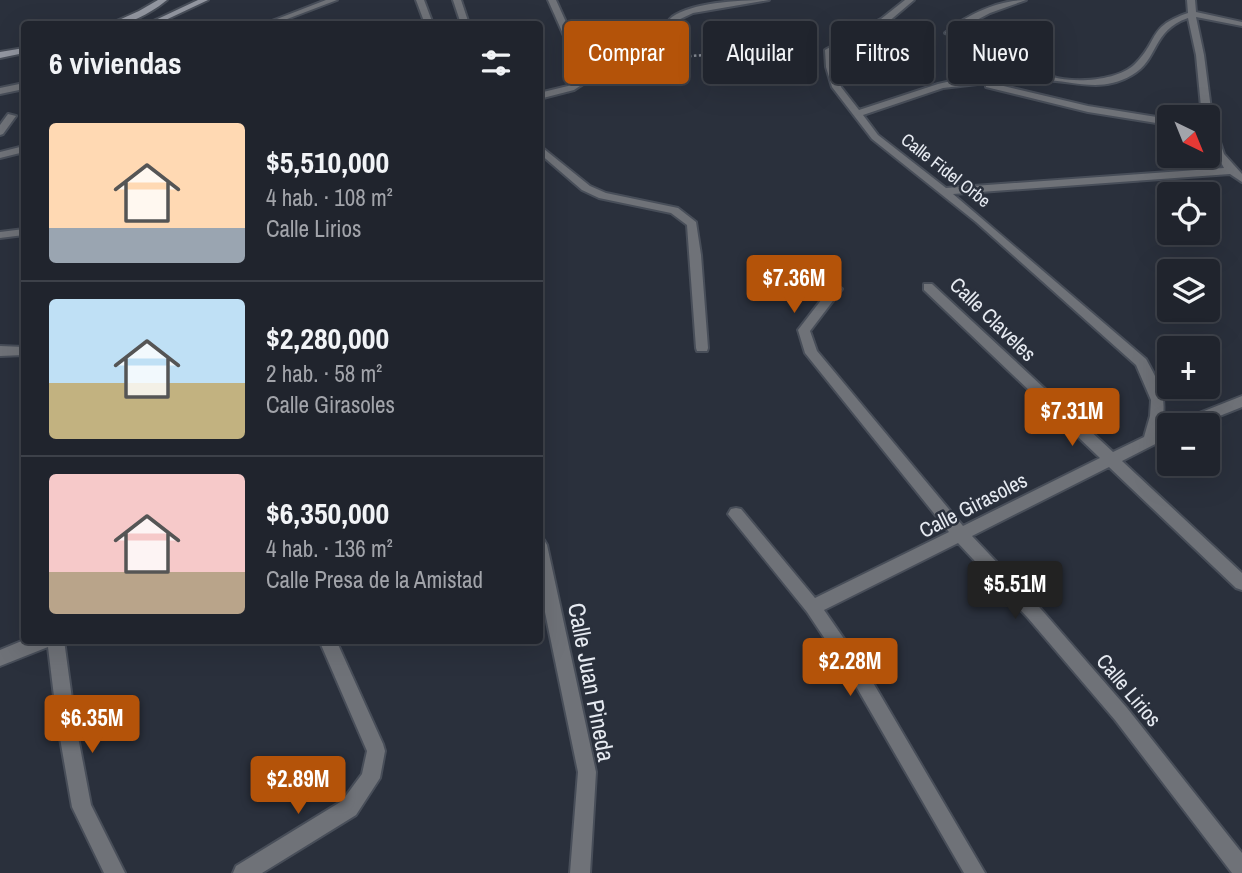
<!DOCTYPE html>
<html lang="es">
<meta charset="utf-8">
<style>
:root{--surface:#20242d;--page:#2d3039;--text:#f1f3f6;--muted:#a2a4aa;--line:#3d4149;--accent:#b45309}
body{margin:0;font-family:"Archivo Narrow",sans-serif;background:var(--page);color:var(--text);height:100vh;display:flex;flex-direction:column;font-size:26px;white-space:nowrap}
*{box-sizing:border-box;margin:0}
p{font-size:23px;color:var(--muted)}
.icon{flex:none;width:38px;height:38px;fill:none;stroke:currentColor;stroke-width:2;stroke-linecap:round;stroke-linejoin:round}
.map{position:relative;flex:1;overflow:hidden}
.drawer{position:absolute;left:21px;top:21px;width:522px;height:623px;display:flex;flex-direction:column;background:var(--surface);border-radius:7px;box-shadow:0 7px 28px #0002,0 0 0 2px var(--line)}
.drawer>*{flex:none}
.hud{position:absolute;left:564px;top:21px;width:572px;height:63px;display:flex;gap:14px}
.needle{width:46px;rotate:137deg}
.fabs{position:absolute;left:1157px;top:105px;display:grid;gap:14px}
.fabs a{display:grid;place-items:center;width:63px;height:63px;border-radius:7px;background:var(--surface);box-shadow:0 7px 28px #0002,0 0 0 2px var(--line);font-size:35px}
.price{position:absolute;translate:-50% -60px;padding:0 16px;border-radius:7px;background:var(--accent);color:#fff;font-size:23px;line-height:46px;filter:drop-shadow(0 2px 4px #0008)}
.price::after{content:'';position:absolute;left:50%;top:42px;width:21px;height:16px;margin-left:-10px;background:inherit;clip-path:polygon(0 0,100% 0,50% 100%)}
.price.active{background:#222;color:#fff}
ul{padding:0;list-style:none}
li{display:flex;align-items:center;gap:21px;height:175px;padding:0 28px}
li+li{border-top:2px solid var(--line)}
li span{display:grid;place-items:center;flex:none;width:196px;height:140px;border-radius:7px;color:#555}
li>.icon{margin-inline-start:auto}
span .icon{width:84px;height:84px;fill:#fffc;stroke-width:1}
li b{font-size:30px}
h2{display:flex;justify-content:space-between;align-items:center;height:84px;padding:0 28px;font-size:30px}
.tag{padding:0 24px;border-radius:7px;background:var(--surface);box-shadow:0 7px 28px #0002,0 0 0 2px var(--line);font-size:24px;line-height:63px}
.tag.active{background:var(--accent);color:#fff}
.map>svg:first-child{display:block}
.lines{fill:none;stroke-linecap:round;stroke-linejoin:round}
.street-casing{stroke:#484e59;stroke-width:4}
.secondary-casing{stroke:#484e59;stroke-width:4}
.path{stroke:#898e97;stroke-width:2.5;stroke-dasharray:2.5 2.5;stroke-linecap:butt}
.street{fill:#6f7278;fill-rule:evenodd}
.secondary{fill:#9296a0;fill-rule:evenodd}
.labels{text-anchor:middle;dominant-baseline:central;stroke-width:5;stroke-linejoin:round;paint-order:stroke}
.far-street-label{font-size:18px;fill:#e6eaf1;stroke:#2a303c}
.street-label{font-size:21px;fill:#e6eaf1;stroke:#2a303c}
.near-street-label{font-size:24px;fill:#e6eaf1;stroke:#2a303c}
</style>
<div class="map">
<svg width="1242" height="873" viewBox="0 0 1242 873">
<rect width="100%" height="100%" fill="#2a303c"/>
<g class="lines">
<g class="street-casing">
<path id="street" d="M 326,0 L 337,0 L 274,24 L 264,24 Z
M 416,0 L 424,0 L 433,24 L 425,24 Z
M 453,0 L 461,0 L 469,24 L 461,24 Z
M 548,0 L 556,0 L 583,60 C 603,55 628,53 648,45 C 663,39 663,24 672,17 C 693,2 743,0 769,0 L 693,13 L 676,21 L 670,36 L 655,49 L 585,65 L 586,82 L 574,90 L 539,99 L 539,93 L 568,86 L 578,79 L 576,63 Z
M 905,0 L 914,0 L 887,23 L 832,53 L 841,87 L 859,110 L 938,84 L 960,79 L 1033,75 L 966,27 L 952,35 L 945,33 C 966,15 998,0 1026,0 L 990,13 L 971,23 C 995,40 1018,60 1043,73 C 1065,85 1117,82 1135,64 C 1160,39 1147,27 1188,13 L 1187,0 L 1195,0 L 1196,12 L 1242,22 L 1242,26 L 1196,17 L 1204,55 L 1212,117 L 1209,119 L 1213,122 L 1224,154 L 1242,174 L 1242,182 L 1230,174 L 953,194 L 1146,359 C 1160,385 1169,399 1160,429 L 1169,426 L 1169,437 L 1122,461 L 1242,573 L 1242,590 L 1236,588 L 1109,467 L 972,536 L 1040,608 L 1127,708 L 1242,853 L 1242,873 L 1232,873 L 1115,720 L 1028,618 L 958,543 L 824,610 L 865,669 L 985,873 L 964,873 L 853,681 L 807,612 L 728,514 L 731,509 L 736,508 L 741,509 L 815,598 L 949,532 L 805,353 L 798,330 L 832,286 L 836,285 L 842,289 L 810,331 L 817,351 L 963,526 L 1100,458 L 924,290 L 924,284 L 932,284 L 1113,452 L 1144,437 L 1150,416 L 1151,400 L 1136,365 L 976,222 L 872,139 L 832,87 L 826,67 L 825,50 L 881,19 ZM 1188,18 L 1196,55 L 1202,117 L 1208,117 L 1208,139 L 1224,168 L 946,188 L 878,135 L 863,115 L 943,88 L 986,83 L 986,87 L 1088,112 L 1169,125 L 1169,119 L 1088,106 L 991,83 C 1007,82 1024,79 1041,80 C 1073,80 1100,94 1132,75 C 1159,60 1151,31 1188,18 Z
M 24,83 L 24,89 L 0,94 L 0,88 Z
M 8,114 L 16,116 L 3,134 L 0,135 L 0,125 Z
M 539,145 L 590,186 L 606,193 L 678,208 L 696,222 L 701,255 L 708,348 L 707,351 L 697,351 L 696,348 L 687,225 L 671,213 L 599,198 L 582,190 L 539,153 Z
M 24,146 L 24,152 L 0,158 L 0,152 Z
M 24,229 L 24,235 L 0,238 L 0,232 Z
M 0,346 L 24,347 L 24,355 L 0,356 Z
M 1242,396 L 1242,407 L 1197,425 L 1177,425 L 1179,421 Z
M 539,538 L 544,540 L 547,545 L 596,772 L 590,873 L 570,873 L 578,772 L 539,583 Z
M 24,640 L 64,640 L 75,721 L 91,805 L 125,873 L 104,873 L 72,807 L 57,721 L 48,647 L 0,666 L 0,650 Z
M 319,640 L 336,640 L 383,744 L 385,751 L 380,778 L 356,815 L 262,873 L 233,873 L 236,866 L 342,801 L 362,774 L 367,751 Z"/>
</g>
<g class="secondary-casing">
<path id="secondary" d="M 158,0 L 167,0 C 152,12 129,26 110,24 L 139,11 Z
M 198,0 L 208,0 L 157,24 L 147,24 Z
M 24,48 L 24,53 L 0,58 L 0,52 Z"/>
</g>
<path class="path" d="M 669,58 L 772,49 L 810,49"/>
<use href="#street" class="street"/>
<use href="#secondary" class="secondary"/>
</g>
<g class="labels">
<g class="far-street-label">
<text transform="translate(946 170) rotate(38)">Calle Fidel Orbe</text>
</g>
<g class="street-label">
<text transform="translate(993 319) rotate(44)">Calle Claveles</text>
<text transform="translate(973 505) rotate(-27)">Calle Girasoles</text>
<text transform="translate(1129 690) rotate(50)">Calle Lirios</text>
</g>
<g class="near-street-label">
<text transform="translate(592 682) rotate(79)">Calle Juan Pineda</text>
</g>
</g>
</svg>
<div class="fabs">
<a><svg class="needle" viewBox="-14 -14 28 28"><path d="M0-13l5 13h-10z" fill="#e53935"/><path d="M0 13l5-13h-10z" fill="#a2a4aa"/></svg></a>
<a><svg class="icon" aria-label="locate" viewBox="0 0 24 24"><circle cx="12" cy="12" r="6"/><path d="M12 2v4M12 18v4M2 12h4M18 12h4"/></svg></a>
<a><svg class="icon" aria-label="layers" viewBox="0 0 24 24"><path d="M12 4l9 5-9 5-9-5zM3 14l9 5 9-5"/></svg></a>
<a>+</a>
<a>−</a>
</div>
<b class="price" style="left:794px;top:315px">$7.36M</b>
<b class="price" style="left:1072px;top:448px">$7.31M</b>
<b class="price active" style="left:1015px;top:621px">$5.51M</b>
<b class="price" style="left:850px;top:698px">$2.28M</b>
<b class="price" style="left:92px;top:755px">$6.35M</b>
<b class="price" style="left:298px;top:816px">$2.89M</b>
<div class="hud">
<a class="tag active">Comprar</a>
<a class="tag">Alquilar</a>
<a class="tag">Filtros</a>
<a class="tag">Nuevo</a>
</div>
<section class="drawer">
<h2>6 viviendas<svg class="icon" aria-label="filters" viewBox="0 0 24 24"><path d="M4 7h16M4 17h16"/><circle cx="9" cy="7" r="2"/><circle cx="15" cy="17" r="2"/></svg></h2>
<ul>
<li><span style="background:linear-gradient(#ffd9b3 75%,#9aa5b1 0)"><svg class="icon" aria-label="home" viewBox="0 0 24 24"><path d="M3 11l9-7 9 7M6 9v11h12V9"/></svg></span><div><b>$5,510,000</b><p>4 hab. · 108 m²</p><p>Calle Lirios</p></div></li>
<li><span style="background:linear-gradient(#bfe0f5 60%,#c2b280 0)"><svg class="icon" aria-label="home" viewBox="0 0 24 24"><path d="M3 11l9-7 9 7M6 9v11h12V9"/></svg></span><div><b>$2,280,000</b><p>2 hab. · 58 m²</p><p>Calle Girasoles</p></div></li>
<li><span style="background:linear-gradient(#f6c9c9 70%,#b9a48a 0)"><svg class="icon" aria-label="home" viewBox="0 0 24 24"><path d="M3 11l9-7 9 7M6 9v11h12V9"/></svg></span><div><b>$6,350,000</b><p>4 hab. · 136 m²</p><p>Calle Presa de la Amistad</p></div></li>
</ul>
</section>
</div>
